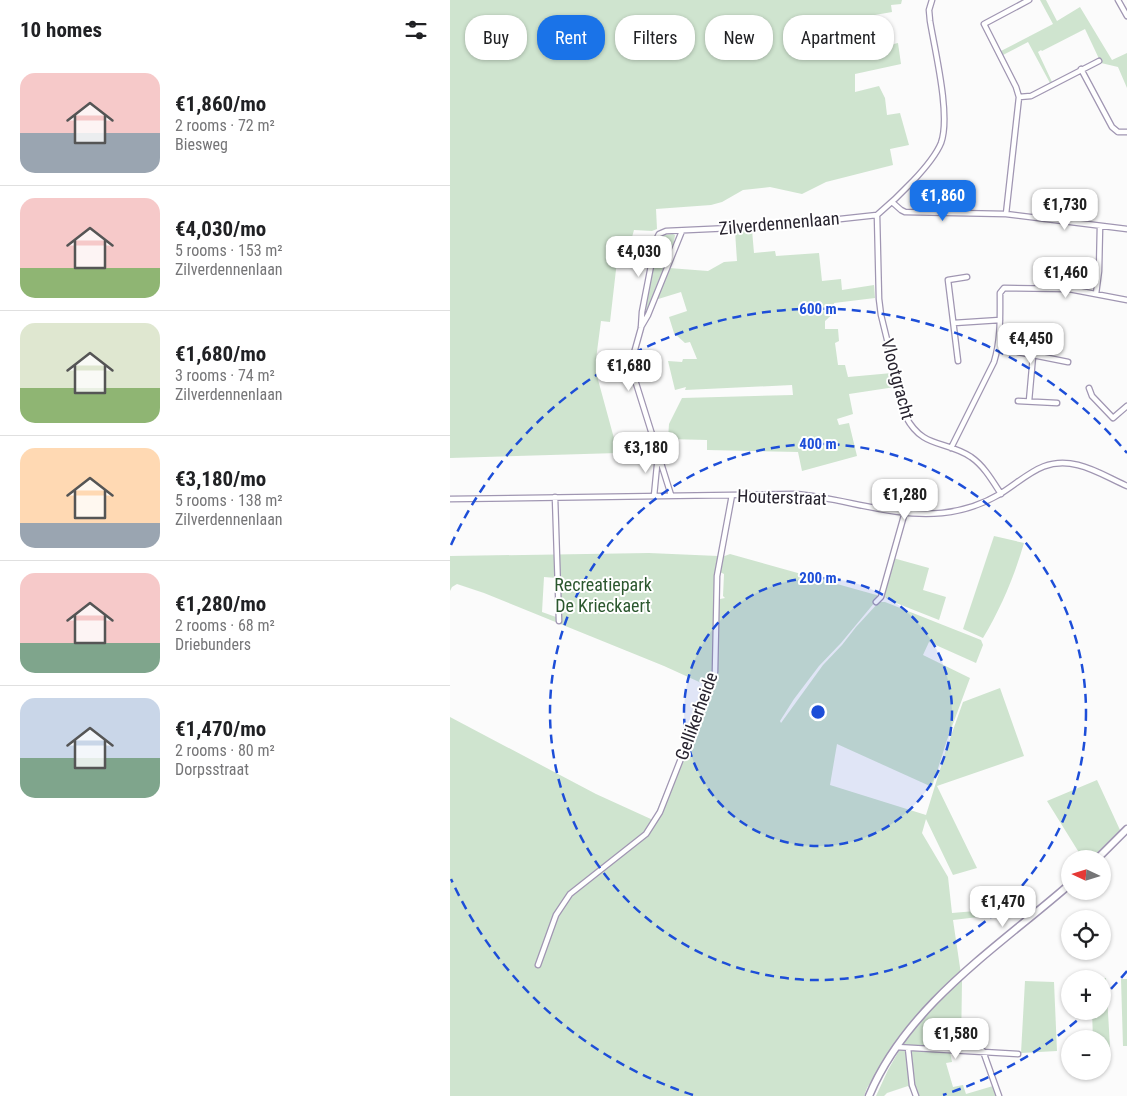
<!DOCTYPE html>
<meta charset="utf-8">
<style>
:root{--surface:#fff;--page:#f2f2f2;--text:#202124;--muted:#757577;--line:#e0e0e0;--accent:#1a73e8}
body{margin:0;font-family:"Roboto Condensed",sans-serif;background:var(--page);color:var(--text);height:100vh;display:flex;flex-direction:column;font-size:19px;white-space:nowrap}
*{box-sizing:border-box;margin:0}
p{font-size:16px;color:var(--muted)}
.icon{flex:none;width:28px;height:28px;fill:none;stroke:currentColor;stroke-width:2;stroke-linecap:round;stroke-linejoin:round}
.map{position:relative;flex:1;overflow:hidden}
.panel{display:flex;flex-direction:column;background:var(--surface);width:450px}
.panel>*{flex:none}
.guide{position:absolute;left:15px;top:15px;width:475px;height:45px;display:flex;gap:10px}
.needle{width:32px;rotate:274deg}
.fabs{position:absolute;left:611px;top:850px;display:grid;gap:10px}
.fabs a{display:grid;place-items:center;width:50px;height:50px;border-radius:50%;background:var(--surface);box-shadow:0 1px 4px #0004;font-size:25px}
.price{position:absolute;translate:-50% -42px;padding:0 11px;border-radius:10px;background:#fff;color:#222;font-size:16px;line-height:32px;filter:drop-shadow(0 1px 2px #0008)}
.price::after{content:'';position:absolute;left:50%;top:30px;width:15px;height:11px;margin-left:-8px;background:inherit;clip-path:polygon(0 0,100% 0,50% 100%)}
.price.active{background:var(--accent);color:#fff}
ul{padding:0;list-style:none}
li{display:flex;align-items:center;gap:15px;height:125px;padding:0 20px}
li+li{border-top:1px solid var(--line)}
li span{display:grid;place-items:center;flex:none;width:140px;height:100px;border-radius:15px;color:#555}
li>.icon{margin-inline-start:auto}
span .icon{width:60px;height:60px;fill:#fffc;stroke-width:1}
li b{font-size:21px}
h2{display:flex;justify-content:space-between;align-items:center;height:60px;padding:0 20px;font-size:21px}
.chip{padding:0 18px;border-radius:20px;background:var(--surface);box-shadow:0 1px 4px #0004;font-size:18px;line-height:45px}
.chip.active{background:var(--accent);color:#fff}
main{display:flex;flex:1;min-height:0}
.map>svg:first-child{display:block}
.green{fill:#cfe4cf;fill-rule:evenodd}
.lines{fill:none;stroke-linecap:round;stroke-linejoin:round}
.street-casing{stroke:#a096b2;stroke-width:7}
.secondary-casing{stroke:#a096b2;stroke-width:9}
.street{stroke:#fff;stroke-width:4.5}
.secondary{stroke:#fff;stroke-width:6}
.ring{fill:none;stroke:#1d4ed8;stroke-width:2.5;stroke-dasharray:9 6}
.labels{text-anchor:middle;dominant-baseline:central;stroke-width:4;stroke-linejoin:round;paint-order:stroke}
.street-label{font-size:18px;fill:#28242f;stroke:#fff}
.park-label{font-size:18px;fill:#2b572e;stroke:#fff}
.centre{fill:#1d4ed8;stroke:#fff;stroke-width:2.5}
.ring-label{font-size:15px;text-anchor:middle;font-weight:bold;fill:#1d4ed8;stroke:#fff;stroke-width:4;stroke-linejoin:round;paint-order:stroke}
</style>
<main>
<section class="panel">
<h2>10 homes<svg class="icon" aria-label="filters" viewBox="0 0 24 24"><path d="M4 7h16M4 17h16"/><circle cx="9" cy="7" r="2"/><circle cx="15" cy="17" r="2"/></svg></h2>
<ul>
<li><span style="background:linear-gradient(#f6c9c9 60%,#9aa5b1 0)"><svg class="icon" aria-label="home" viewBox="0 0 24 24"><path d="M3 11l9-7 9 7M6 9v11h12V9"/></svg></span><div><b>€1,860/mo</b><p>2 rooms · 72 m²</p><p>Biesweg</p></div></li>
<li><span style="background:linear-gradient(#f6c9c9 70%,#8fb573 0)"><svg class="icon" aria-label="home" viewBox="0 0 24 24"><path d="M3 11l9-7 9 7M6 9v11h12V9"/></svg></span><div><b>€4,030/mo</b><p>5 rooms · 153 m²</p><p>Zilverdennenlaan</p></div></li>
<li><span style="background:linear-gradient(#dfe7d0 65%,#8fb573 0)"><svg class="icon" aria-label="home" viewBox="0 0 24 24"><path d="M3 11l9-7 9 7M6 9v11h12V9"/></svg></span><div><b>€1,680/mo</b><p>3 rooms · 74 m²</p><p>Zilverdennenlaan</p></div></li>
<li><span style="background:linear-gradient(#ffd9b3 75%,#9aa5b1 0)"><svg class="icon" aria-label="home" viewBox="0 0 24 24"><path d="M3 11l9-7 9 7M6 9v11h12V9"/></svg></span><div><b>€3,180/mo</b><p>5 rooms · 138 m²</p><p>Zilverdennenlaan</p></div></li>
<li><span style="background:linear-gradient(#f6c9c9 70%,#7fa58c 0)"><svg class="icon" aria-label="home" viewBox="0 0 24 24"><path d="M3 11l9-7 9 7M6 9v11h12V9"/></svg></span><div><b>€1,280/mo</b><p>2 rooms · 68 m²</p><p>Driebunders</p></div></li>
<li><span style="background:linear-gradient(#c9d6e8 60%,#7fa58c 0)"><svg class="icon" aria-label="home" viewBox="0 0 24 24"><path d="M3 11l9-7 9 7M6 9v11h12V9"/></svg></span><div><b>€1,470/mo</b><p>2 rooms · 80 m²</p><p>Dorpsstraat</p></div></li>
</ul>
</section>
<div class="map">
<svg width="677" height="1096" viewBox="0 0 677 1096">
<rect width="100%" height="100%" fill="#fbfbfb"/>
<path class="green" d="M 0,0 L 452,0 L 451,4 L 441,5 L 442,12 L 425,15 L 429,36 L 433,36 L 435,46 L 448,43 L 451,64 L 405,74 L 405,92 L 429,86 L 435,98 L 437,115 L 450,113 L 459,145 L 440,149 L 443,165 L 376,182 L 352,194 L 320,187 L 293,190 L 272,202 L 261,205 L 206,209 L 207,229 L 202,231 L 184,230 L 176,259 L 167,261 L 160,322 L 151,321 L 146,359 L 147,376 L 168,453 L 0,458 Z
M 590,0 L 596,0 L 607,21 L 630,7 L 662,60 L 677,53 L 677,88 L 668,67 L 651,63 L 635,29 L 592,51 L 591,50 L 588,52 L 602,82 L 600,83 L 578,42 L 553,55 L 551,51 L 603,24 Z
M 302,230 L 304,253 L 325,251 L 326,256 L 369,253 L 372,281 L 391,279 L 392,290 L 424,285 L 425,298 L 384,303 L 385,312 L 375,321 L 375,329 L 388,329 L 389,341 L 385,343 L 388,365 L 395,365 L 398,377 L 442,373 L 445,387 L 399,394 L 403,414 L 387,419 L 389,425 L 399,423 L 407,456 L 352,471 L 348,452 L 257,450 L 257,440 L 218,439 L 219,424 L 232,398 L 343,395 L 342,385 L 235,390 L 236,387 L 225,390 L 218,361 L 232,362 L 233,359 L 247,359 L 240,342 L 235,343 L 224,333 L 219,317 L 237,311 L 231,292 L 205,300 L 219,268 L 258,271 L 274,262 L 287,261 L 285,231 Z
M 223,234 L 225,235 L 224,242 L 197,310 L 195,310 L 208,241 L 213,235 Z
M 544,536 L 574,543 C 564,577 551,608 533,638 L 513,629 Z
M 199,553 L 268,556 L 265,600 L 275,598 L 273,596 L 274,574 L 270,572 L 272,557 L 280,554 L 430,596 L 391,643 L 369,666 L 344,699 L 330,721 L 331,723 L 373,665 L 392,645 L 406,627 L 429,602 L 435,602 L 531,640 L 533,645 L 526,663 L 479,642 L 473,655 L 520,678 L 497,740 L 482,787 L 387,744 L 380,785 L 476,815 L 497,747 L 513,702 L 550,688 L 574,756 L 487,786 L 527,868 L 503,875 L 476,819 L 472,833 L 498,877 L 502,913 L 537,910 L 537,916 L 503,920 L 512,981 L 511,1049 L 444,1045 L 417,1088 L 414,1096 L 0,1096 L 0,717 L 146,794 L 203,820 L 258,686 L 214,666 L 34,593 L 7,584 L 2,587 L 0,591 L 0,556 ZM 94,577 L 106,578 L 106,617 L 92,612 Z
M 443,558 L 479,568 L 473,590 L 496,597 L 489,620 L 441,601 L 436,598 L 434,594 Z
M 647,780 L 670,830 L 641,859 L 633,859 L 597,801 Z
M 641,977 L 656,978 L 660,1047 L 653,1048 L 652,1039 L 643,1039 L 642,1011 L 652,1011 L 652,979 L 641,979 Z
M 671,979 L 677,979 L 677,1046 L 673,1046 Z
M 575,981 L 604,982 L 607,1051 L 571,1053 Z
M 450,1049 L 500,1052 L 502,1062 L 496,1063 L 503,1087 L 513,1085 L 516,1094 L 543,1086 L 548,1096 L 464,1096 L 458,1086 L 437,1093 L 434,1096 L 426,1096 L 438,1070 Z"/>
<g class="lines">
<g class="street-casing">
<path id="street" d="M 668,0 L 677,16
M 631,69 L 662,127 L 668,132 L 677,132
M 569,97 L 581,96 L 649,61
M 442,202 L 451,210 L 455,212 L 556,214 L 677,229
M 556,214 L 569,97 L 566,87 L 534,24 L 579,0
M 427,215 L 429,299 L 431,315 L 456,417 C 473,449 495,440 521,457 C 534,466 542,480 551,494
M 427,215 C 446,199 482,165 491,143 C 501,116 485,51 480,21 L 479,10 L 482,0
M 646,294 L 649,271 L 650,226
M 504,323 L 550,320
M 191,327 L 198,315 L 232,231
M 548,348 L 618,362
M 508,361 L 498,280 L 517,277
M 639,388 L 642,396 L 663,418 L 677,406
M 568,401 L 607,403
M 579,401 L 583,356
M 501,448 L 544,362 C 551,339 550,317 550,293 L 554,288 L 619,289 L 677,300
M 221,495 L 185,380 L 183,365 L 184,353 L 191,328 L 192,312 L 206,240 L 209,234 L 216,231 L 326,226 L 427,215
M 204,496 L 208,455
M 105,497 L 109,621
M 0,499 L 346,494 C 394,498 443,518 492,513 C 512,511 533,504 550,494 C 576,478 593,456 628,465 C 645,469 661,479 677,486
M 426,602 L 431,597 L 455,512
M 88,965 L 106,915 L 120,894 L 196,834 L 210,812 L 265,672 L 267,576 L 282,495
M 446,1047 L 568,1054
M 458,1048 L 462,1085 L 466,1096
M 533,1051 L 549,1096"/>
</g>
<g class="secondary-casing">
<path id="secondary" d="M 647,859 L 677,829
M 419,1096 C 457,1005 548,947 620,884"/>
</g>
<use href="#street" class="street"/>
<use href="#secondary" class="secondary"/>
</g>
<circle cx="368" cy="712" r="134" fill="#1d4ed8" fill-opacity=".12"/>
<g class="ring">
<circle cx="368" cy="712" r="134"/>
<circle cx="368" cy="712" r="268"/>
<path d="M677 971A403 403 0 0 1 653 997M638 1011A403 403 0 0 1 493 1095M243 1095A403 403 0 0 1 1 879M1 545A403 403 0 0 1 677 453"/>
</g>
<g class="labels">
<g class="street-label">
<text transform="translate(329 223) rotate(-5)">Zilverdennenlaan</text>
<text transform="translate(448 379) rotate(75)">Vlootgracht</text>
<text transform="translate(332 497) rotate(2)">Houterstraat</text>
<text transform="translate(246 716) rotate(-70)">Gellikerheide</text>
</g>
<g class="park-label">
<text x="153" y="584">Recreatiepark<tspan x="153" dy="21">De Krieckaert</tspan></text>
</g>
</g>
<circle cx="368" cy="712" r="8" class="centre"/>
<g class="ring-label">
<text x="368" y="314">600 m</text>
<text x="368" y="449">400 m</text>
<text x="368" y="583">200 m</text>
</g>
</svg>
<div class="fabs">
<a><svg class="needle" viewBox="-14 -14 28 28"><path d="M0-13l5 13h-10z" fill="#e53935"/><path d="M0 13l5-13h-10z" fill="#757577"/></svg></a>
<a><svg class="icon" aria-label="locate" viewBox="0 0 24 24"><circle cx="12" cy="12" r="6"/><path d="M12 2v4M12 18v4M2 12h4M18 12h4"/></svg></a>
<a>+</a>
<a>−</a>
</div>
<b class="price active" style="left:493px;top:222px">€1,860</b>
<b class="price" style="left:615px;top:231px">€1,730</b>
<b class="price" style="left:189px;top:278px">€4,030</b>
<b class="price" style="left:616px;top:299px">€1,460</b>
<b class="price" style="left:581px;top:365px">€4,450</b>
<b class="price" style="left:179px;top:392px">€1,680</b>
<b class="price" style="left:196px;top:474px">€3,180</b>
<b class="price" style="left:455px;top:521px">€1,280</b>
<b class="price" style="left:553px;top:928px">€1,470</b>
<b class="price" style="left:506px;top:1060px">€1,580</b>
<div class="guide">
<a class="chip">Buy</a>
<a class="chip active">Rent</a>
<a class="chip">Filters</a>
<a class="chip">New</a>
<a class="chip">Apartment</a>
</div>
</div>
</main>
